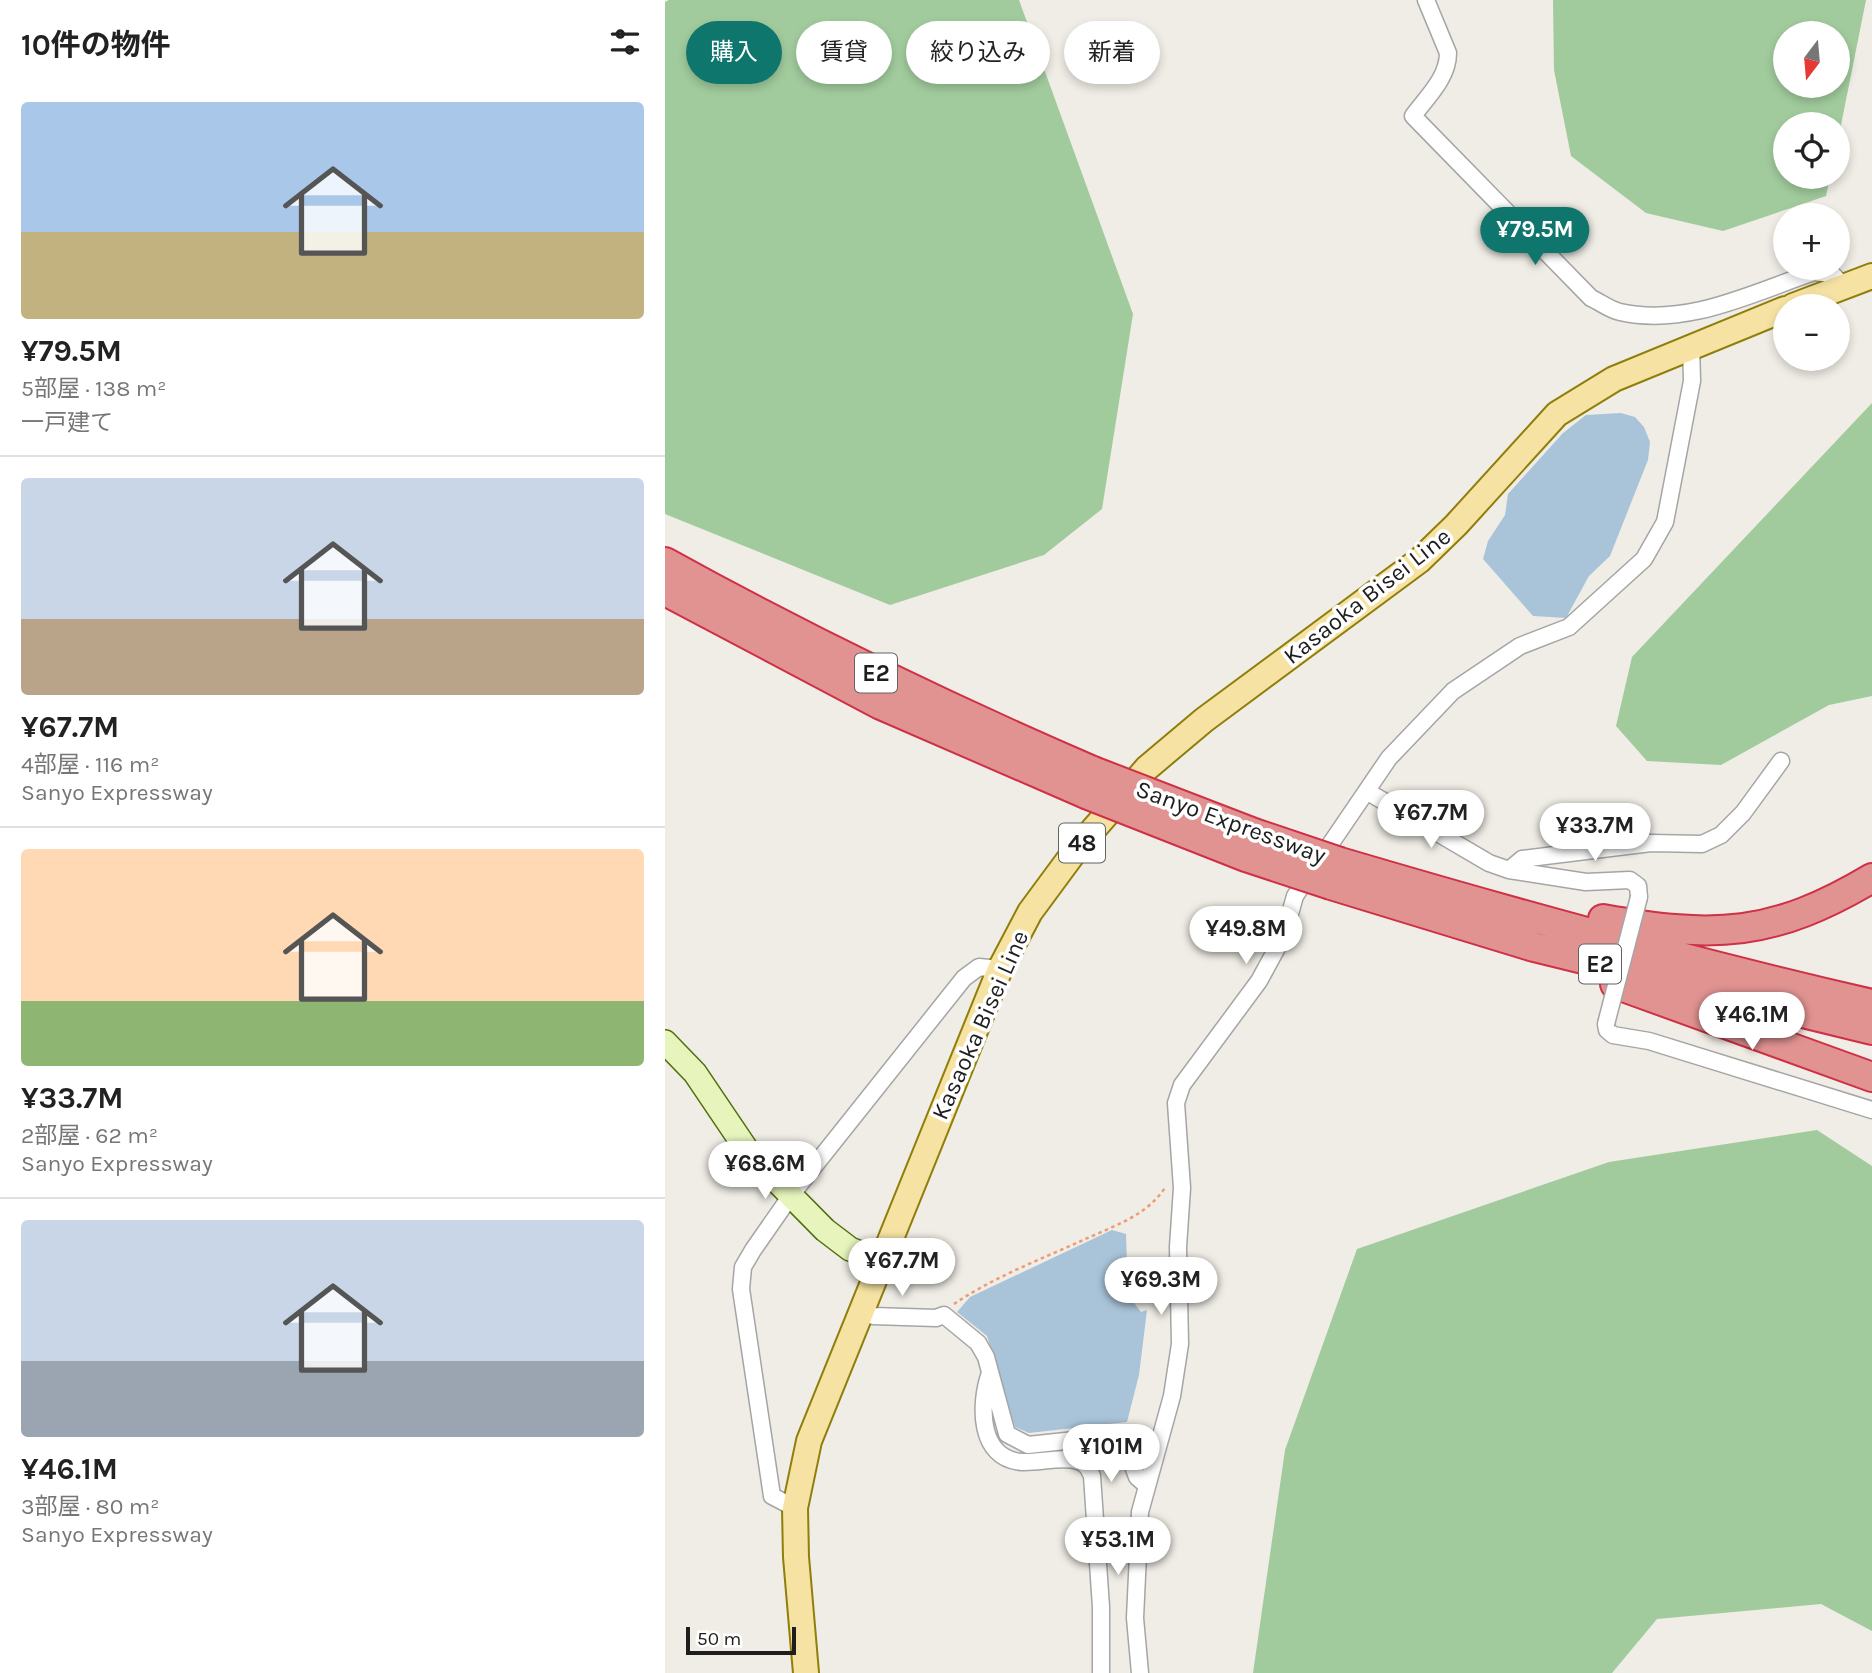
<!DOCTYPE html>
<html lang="ja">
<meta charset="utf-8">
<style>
:root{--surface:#fff;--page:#f2f2f2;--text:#222;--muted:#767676;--line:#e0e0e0;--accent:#0f766e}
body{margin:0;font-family:Karla,"Noto Sans JP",sans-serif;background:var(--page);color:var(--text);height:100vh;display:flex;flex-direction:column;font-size:26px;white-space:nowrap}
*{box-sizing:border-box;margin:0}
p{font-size:23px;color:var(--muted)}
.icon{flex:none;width:38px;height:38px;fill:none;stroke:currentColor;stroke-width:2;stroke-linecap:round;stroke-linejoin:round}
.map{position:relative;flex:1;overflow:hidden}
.drawer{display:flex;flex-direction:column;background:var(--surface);width:665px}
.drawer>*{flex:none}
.hud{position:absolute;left:21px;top:21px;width:665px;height:63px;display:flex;gap:14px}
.needle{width:46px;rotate:196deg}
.buttons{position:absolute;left:1108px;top:21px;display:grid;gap:14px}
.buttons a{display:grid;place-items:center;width:77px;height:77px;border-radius:50%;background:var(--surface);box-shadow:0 4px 10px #0003;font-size:35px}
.scale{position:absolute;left:21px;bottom:18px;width:110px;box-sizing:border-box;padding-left:7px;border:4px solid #1e1e1e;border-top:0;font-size:19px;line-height:24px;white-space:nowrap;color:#1e1e1e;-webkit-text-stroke:5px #fff;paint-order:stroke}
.price{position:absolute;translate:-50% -60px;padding:0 16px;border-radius:24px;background:#fff;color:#222;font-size:23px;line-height:46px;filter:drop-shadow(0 2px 4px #0008)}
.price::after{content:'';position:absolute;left:50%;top:42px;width:21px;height:16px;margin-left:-10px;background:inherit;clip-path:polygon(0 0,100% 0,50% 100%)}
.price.active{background:var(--accent);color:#fff}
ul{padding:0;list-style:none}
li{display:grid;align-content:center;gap:14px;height:371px;padding:0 21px}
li+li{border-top:2px solid var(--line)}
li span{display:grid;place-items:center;height:217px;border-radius:7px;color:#555}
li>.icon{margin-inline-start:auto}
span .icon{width:126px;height:126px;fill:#fffc;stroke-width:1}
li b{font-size:30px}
h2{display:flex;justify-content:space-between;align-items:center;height:84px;padding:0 21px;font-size:30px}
.chip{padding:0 24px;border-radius:32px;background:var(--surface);box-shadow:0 4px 10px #0003;font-size:24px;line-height:63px}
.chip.active{background:var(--accent);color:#fff}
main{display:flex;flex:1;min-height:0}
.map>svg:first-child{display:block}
.forest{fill:#a1cb9d;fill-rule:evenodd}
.water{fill:#a9c4d9}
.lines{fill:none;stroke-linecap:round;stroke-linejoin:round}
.street-casing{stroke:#a5a5a5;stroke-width:19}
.secondary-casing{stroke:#506f0c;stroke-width:26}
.primary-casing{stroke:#8f7e0a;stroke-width:28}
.highway-casing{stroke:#cf3046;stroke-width:32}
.path{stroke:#f09a74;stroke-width:2.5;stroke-dasharray:3.5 3.5;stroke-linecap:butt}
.street{stroke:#fff;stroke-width:16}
.secondary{stroke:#e7f5bd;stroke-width:23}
.primary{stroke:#f6e3a3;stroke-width:24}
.highway{stroke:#e19392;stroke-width:28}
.street-bridge-casing{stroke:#a5a5a5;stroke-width:19;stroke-linecap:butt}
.highway-bridge-casing{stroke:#cf3046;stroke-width:32;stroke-linecap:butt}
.street-bridge{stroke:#fff;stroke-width:16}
.highway-bridge{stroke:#e19392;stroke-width:28}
.labels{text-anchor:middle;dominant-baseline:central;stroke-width:7;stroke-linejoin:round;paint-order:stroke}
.shield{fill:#fff;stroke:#626262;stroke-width:2}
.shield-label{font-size:23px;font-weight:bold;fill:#1e1e1e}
.street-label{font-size:24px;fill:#1e1e1e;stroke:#fff}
</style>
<main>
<section class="drawer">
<h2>10件の物件<svg class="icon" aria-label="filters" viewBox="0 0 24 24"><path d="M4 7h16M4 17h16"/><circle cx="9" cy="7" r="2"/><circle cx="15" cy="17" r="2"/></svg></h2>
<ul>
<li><span style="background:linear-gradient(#a9c7e8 60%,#c2b280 0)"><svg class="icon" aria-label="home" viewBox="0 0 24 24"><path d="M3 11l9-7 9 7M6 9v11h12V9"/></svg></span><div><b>¥79.5M</b><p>5部屋 · 138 m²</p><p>一戸建て</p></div></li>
<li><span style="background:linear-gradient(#c9d6e8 65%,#b9a48a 0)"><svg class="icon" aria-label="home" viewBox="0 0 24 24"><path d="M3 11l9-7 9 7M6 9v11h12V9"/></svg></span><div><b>¥67.7M</b><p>4部屋 · 116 m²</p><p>Sanyo Expressway</p></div></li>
<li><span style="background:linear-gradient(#ffd9b3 70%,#8fb573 0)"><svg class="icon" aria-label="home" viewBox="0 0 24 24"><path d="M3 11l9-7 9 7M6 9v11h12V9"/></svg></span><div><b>¥33.7M</b><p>2部屋 · 62 m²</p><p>Sanyo Expressway</p></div></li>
<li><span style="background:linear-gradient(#c9d6e8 65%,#9aa5b1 0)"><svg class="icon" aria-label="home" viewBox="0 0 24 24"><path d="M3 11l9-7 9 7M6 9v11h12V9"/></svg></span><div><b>¥46.1M</b><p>3部屋 · 80 m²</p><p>Sanyo Expressway</p></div></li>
</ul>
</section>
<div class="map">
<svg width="1207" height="1673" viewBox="0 0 1207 1673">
<rect width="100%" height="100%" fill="#efede5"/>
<path class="forest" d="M 4,0 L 354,0 L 468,314 L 437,509 L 379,555 L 225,605 L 0,514 L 0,2 Z
M 888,0 L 1201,0 L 1173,140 L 1172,124 L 1120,124 L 1120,177 L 1165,177 L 1161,196 L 1058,231 L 981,213 L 906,156 L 889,70 ZM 1172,33 L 1172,86 L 1120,86 L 1120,33 Z
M 1207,403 L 1207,696 L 1164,705 L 1056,765 L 982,761 L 951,726 L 967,657 Z
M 1152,1130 L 1207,1166 L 1207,1631 L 1156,1604 L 992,1619 L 947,1673 L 588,1673 L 620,1450 L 692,1249 L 944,1162 Z"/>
<path class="water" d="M 956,413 L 970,417 L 979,427 L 985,442 L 983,460 L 945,556 L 924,576 L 901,618 L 868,616 L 818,559 L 823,541 L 840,515 L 843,494 L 898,433 L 921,415 Z
M 447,1230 L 461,1234 L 463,1295 L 476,1312 L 482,1310 L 474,1375 L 462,1422 L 364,1433 L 350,1427 L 322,1336 L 292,1312 L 305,1297 Z"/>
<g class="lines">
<g class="street-casing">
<path id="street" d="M 761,0 L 783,53 C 783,78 762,97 748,116 L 926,298 C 935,302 945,310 955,312 C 1022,327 1087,293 1149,272 L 1167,274 L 1179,287
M 703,792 L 824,863 L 844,870 L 921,882 L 965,880 L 973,886 L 974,897
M 844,870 L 857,859 L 986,843 L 1037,844 L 1056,835 L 1078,813 L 1116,761
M 941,1024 L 942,1030 L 948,1035 L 984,1041 L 1207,1110
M 196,1312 L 208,1316 L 271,1318 L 279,1315 L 313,1343 L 321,1357 L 342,1434 L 363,1445 L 447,1436 L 458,1439 L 472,1477 L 480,1484
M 325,1373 C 314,1404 313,1459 357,1462 C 374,1463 397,1456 413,1461 C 421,1463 424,1469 427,1476 L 436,1607 L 436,1673
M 130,1508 L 107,1496 L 76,1289 L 78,1267 L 88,1250 L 127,1194 L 299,978 L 314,967 L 335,969
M 475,1673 L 470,1618 L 475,1512 L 507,1396 L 515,1344 L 513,1247 L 517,1188 L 511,1103 L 517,1085 L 594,981 L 619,935 L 630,896 L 724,758 L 788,691 L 855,646 L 904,627 L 979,559 L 1000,522 L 1027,381 L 1026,345"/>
</g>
<g class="secondary-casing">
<path id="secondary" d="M 0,1042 L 30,1073 L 84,1153 L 160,1230 L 185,1249 L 216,1261"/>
</g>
<g class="primary-casing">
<path id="primary" d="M 1128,306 L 1207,276
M 141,1673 L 131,1557 L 130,1508 L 144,1441 L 335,969 L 365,912 L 413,847 L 482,768 L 539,720 L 755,560 L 791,525 L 892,414 L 949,379 L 1120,309"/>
</g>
<g class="highway-casing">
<path id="highway" d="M 0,562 C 139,639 282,708 428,771
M 0,591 L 216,705 L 421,794
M 675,862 C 851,914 1028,963 1207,1004
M 666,885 L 869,947 L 1207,1030
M 938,919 C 1050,939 1108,937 1207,878
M 950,984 L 1207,1077"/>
</g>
<path class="path" d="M 289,1304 C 327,1278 374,1260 416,1241 C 446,1227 483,1216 501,1186"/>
<use href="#street" class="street"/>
<use href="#secondary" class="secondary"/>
<use href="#primary" class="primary"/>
<use href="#highway" class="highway"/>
<g class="street-bridge-casing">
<path id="street-bridge" d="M 941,1024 L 974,897"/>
</g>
<g class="highway-bridge-casing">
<path id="highway-bridge" d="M 428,771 L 589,833 L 675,862
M 421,794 L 581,857 L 666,885"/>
</g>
<use href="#street-bridge" class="street-bridge"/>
<use href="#highway-bridge" class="highway-bridge"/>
</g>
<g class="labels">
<g class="shield">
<rect x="190" y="653.5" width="42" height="39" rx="5"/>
<rect x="394" y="823.5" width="46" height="39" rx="5"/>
<rect x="914" y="944.5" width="42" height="39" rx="5"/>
</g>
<g class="shield-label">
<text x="211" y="673">E2</text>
<text x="417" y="843">48</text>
<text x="935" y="964">E2</text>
</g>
<g class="street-label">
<text transform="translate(702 596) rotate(-38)">Kasaoka Bisei Line</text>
<text transform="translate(566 822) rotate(20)">Sanyo Expressway</text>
<text transform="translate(315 1025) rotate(-66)">Kasaoka Bisei Line</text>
</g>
</g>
</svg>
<div class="buttons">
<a><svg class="needle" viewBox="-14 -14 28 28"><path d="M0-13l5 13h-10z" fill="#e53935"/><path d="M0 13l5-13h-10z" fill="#767676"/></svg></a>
<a><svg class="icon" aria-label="locate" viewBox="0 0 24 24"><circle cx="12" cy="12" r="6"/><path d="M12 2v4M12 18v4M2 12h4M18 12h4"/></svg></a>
<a>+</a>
<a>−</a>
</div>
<div class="scale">50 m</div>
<b class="price active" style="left:870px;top:267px">¥79.5M</b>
<b class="price" style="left:766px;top:850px">¥67.7M</b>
<b class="price" style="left:930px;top:863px">¥33.7M</b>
<b class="price" style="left:581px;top:966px">¥49.8M</b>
<b class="price" style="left:1087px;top:1052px">¥46.1M</b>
<b class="price" style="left:100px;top:1201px">¥68.6M</b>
<b class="price" style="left:237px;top:1298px">¥67.7M</b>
<b class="price" style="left:496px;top:1317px">¥69.3M</b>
<b class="price" style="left:446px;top:1484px">¥101M</b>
<b class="price" style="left:453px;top:1577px">¥53.1M</b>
<div class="hud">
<a class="chip active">購入</a>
<a class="chip">賃貸</a>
<a class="chip">絞り込み</a>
<a class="chip">新着</a>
</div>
</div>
</main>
